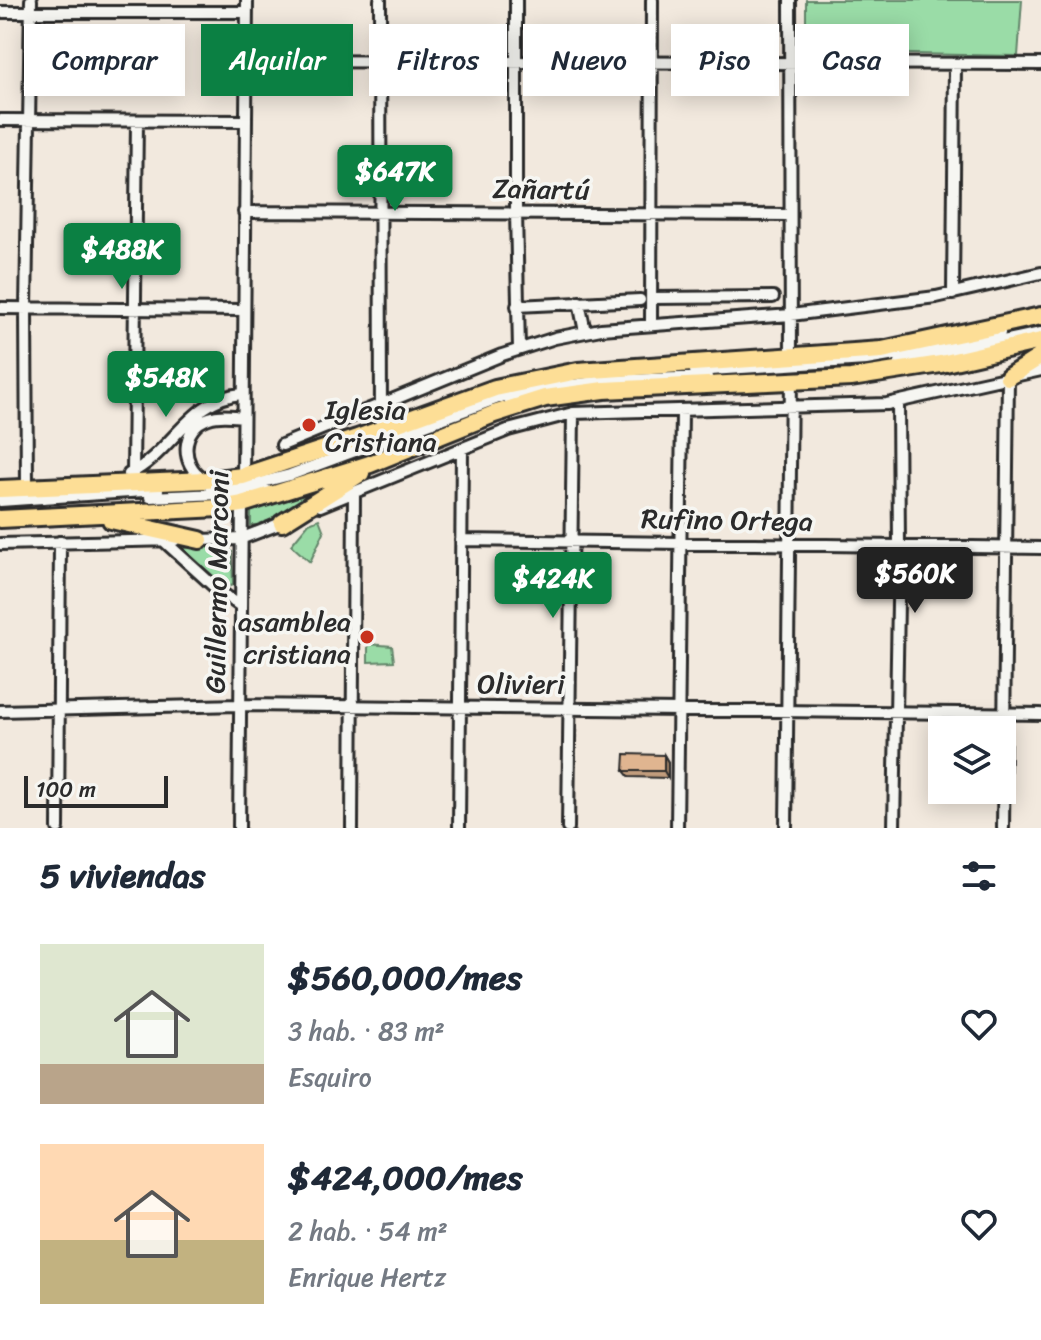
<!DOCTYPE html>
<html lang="es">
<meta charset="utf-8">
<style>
:root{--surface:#fff;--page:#f6f6f7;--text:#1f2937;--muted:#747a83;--accent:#0b8043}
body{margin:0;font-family:Sriracha,sans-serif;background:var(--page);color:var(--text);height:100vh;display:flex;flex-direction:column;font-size:30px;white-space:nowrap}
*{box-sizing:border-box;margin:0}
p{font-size:26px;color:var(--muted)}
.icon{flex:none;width:44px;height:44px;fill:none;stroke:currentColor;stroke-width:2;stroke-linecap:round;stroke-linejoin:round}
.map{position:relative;height:828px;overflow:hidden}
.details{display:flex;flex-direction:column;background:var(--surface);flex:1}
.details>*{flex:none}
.guide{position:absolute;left:24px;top:24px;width:994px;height:72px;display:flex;gap:16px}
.tools{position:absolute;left:928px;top:716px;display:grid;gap:16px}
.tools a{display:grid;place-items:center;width:88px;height:88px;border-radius:0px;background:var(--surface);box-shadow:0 4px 20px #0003;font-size:40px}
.scale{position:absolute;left:24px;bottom:20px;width:144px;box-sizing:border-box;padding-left:8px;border:4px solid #2b2b2b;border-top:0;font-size:22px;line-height:28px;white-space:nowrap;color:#2b2b2b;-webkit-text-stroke:6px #f6f6f2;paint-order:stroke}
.price{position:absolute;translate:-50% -68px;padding:0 18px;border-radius:8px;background:var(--accent);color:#fff;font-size:26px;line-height:52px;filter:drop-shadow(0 2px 4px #0008)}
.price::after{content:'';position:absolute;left:50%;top:48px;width:24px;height:18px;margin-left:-12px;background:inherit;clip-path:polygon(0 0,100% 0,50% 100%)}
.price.current{background:#222;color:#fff}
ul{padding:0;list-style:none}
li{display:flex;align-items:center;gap:24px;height:200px;padding:0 40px}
li span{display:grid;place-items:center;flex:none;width:224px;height:160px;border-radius:0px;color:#555}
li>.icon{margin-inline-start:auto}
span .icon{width:96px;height:96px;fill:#fffc;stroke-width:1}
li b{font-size:34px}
h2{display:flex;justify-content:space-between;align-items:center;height:96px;padding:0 40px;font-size:34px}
.chip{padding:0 28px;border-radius:0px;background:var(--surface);box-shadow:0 4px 20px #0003;font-size:28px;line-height:72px}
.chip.current{background:var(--accent);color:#fff}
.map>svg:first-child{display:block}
.green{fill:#9adca7;stroke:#628469;stroke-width:2}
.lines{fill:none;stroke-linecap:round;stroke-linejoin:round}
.minor-casing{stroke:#2b2b2b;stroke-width:16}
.highway-casing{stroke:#2b2b2b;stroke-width:22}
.minor{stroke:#f6f6f2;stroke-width:10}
.highway{stroke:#fdde96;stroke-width:16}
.wall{fill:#c19c7c;stroke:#2b2b2b;stroke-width:2}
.shaded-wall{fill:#9d7f65;stroke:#2b2b2b;stroke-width:2}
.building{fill:#e0b590;stroke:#2b2b2b;stroke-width:2}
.poi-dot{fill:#c8321e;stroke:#f6f6f2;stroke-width:3}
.labels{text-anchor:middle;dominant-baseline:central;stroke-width:7;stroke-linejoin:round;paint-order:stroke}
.street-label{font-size:28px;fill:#2b2b2b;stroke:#f6f6f2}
.poi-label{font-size:28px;fill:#2b2b2b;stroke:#f6f6f2;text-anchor:start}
</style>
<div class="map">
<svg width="1041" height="828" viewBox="0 0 1041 828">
<rect width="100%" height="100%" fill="#f2e9de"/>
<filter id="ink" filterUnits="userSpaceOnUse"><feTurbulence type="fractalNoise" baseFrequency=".0125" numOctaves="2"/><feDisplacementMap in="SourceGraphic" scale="16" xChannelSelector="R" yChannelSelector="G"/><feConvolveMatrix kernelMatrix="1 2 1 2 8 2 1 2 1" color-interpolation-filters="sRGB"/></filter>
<g filter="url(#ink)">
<path class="green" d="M 806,0 L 1022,0 L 1018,56 L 806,52 Z
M 340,479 L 261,525 L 251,525 L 251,508 Z
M 319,519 L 324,532 L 310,562 L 291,545 L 309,523 Z
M 227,547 L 232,552 L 233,585 L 227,587 L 216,583 L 182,548 Z
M 368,644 L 392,646 L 394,661 L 368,662 Z"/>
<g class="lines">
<g class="minor-casing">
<path id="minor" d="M 380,0 L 381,429
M 516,0 L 516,212 L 519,349
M 790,0 L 791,362
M 0,12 L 247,12
M 246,61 L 1041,64
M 0,120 L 246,121
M 244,212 L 789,215
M 953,294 L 955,64
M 651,298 L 773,297
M 579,302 L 585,332
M 517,306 L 640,300
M 0,308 L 243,310
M 651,324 L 652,0
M 899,363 L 1041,333
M 695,371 L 866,360 L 930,349 L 1000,333
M 509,399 C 573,378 641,380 707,377
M 282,445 L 502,355 L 555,338 L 601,329 L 791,315 L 936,297 L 1041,273
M 133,473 L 137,121
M 129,474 C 171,454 191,397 242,394
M 243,478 L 247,0
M 204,479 C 179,465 181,427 209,418 C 220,414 232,416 242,417
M 210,487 L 259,483 L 290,475 L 517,391
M 27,488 L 26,309 L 31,0
M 150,497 L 242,493 L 265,488
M 0,501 L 158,490
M 320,506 L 508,430 L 573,413 L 887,404 L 1041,370
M 162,539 L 219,591 L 239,605
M 195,540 L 240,539 L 287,521
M 461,540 L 1041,548
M 0,544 L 175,540
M 0,711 L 239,705 L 1041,714
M 58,828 L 60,542
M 239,828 L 242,502
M 352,828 L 354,493
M 459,828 L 462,450
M 568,828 L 573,413
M 677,828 L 682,411
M 786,828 L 791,378
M 894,828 L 899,546 L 898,402
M 1003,828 L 1008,377"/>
</g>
<g class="highway-casing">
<path id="highway" d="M 1008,377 L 1041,356
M 0,489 L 206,480 L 243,476 L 357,438 L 495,388 L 578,371 L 882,350 L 1041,316
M 0,519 L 220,508 L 242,504 L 370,464 L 494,414 L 545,398 L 604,390 L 851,378 L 941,364 L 1041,341
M 111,520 L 200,540
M 282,523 L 361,473"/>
</g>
<use href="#minor" class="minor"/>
<use href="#highway" class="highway"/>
</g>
<path class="wall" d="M 664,755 L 668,762 L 668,778 L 629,777 L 624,771 Z"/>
<path class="shaded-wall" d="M 664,755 L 668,762 L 668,778 L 664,771 Z"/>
<path class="building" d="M 625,754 L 664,755 L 664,771 L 624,771 Z"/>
</g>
<g class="poi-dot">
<circle cx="309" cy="425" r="8"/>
<circle cx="367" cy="637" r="8"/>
</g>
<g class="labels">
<g class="street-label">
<text transform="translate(541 189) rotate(1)">Zañartú</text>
<text transform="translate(727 520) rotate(1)">Rufino Ortega</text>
<text transform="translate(217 582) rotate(-89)">Guillermo Marconi</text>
<text x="521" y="683">Olivieri</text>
</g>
<g class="poi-label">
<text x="325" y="409">Iglesia<tspan x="325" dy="32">Cristiana</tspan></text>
<text x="351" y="621" text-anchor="end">asamblea<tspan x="351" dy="32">cristiana</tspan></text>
</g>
</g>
</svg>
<div class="tools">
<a><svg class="icon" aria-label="layers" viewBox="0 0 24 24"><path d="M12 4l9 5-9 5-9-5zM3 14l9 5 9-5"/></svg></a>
</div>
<div class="scale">100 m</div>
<b class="price" style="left:395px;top:213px">$647K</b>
<b class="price" style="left:122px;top:291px">$488K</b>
<b class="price" style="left:166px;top:419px">$548K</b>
<b class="price current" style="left:915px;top:615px">$560K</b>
<b class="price" style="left:553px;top:620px">$424K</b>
<div class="guide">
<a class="chip">Comprar</a>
<a class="chip current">Alquilar</a>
<a class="chip">Filtros</a>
<a class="chip">Nuevo</a>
<a class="chip">Piso</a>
<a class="chip">Casa</a>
</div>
</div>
<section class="details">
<h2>5 viviendas<svg class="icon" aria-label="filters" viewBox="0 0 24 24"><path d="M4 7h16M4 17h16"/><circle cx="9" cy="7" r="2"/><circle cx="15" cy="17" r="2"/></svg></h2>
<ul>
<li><span style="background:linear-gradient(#dfe7d0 75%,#b9a48a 0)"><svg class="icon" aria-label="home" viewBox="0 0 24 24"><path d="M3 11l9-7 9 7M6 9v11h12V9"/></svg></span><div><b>$560,000/mes</b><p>3 hab. · 83 m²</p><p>Esquiro</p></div><svg class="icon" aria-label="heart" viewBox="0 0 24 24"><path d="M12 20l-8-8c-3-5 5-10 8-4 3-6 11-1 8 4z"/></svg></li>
<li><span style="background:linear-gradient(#ffd9b3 60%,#c2b280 0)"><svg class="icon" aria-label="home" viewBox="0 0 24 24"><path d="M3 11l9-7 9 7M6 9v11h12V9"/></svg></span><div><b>$424,000/mes</b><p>2 hab. · 54 m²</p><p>Enrique Hertz</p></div><svg class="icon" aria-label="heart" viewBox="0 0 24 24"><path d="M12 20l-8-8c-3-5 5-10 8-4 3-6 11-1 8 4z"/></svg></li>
</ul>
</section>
